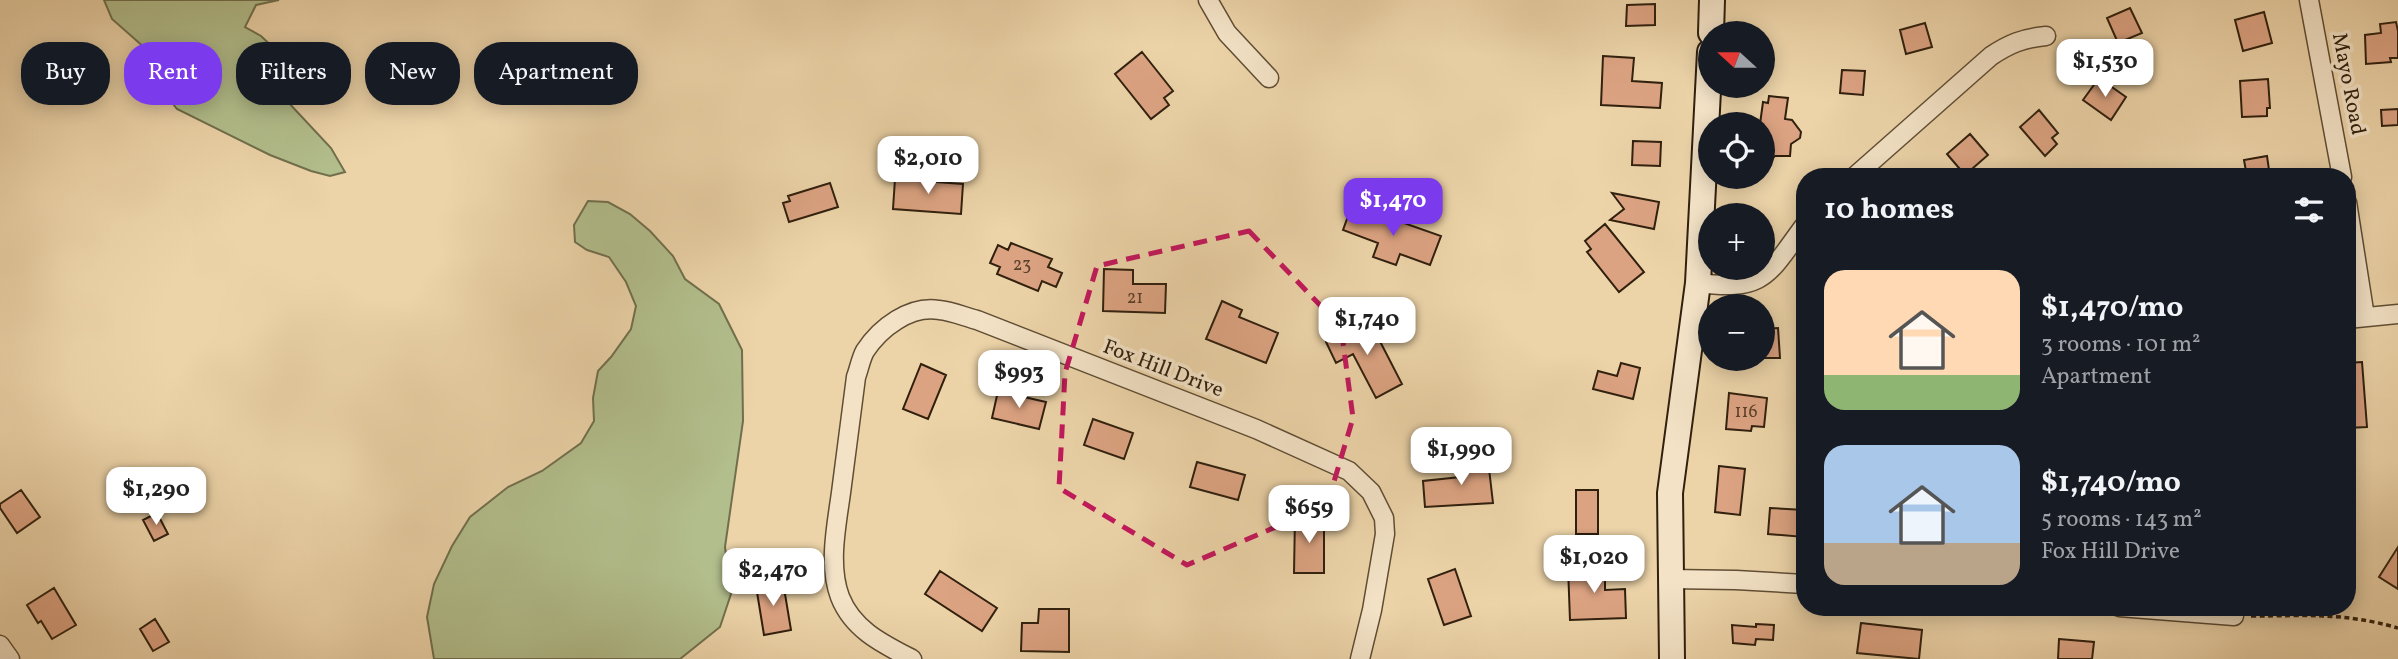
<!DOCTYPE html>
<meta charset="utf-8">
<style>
:root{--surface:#171b24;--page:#20242c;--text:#f1f3f6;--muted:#9ea1a6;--accent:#7c3aed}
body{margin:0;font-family:Vollkorn,serif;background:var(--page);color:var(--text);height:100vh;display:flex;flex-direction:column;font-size:26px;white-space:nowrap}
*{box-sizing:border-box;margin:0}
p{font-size:23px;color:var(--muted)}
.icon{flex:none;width:38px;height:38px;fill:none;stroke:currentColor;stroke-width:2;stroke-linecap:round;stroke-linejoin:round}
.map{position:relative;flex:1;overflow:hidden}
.drawer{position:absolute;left:1796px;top:168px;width:560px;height:448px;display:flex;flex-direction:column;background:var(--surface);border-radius:28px;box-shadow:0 4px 18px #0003}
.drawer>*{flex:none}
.guide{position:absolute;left:21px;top:42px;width:665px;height:63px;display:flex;gap:14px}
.needle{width:46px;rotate:291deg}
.tools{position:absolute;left:1698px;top:21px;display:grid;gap:14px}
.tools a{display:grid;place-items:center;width:77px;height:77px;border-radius:50%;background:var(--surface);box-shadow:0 4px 18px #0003;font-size:35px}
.price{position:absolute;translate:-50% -60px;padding:0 16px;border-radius:14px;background:#fff;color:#222;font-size:23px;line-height:46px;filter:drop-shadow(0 2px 4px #0008)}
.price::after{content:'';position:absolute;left:50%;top:42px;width:21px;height:16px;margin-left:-10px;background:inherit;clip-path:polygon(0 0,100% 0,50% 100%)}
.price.selected{background:var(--accent);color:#fff}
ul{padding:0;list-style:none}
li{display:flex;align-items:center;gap:21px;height:175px;padding:0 28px}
li span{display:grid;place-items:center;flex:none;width:196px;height:140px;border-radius:21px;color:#555}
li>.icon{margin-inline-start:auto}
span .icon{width:84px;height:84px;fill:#fffc;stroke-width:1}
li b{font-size:30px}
h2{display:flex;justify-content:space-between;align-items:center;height:84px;padding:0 28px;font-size:30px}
.tag{padding:0 24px;border-radius:28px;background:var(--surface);box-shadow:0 4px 18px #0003;font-size:24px;line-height:63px}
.tag.selected{background:var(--accent);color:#fff}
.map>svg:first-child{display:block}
.green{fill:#b2be8c;stroke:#716f4d;stroke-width:2}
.building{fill:#dca382;stroke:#30200e;stroke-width:2}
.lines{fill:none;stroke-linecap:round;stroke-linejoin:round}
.street-casing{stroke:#5f4d34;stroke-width:21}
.secondary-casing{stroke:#30200e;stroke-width:28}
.path{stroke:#30200e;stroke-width:3.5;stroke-dasharray:5 3.5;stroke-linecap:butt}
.street{stroke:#f3e2c6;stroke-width:18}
.secondary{stroke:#f3e2c6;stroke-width:24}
.marked{fill:none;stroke:#c2185b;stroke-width:5;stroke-dasharray:14 9;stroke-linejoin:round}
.labels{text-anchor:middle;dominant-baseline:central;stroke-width:7;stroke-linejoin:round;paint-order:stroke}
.number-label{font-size:18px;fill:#5b412b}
.street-label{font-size:21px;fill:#30200e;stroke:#f3e2c6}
</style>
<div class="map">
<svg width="2398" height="659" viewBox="0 0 2398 659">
<rect width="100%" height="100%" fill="#ecd3a8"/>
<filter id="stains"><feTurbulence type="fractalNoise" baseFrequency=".00286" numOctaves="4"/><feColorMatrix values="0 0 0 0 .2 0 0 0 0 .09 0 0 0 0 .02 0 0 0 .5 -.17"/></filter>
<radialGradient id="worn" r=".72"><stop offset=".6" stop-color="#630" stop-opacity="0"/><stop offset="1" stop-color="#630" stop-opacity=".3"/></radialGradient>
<path class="green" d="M 104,0 L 279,0 L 256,5 L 245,27 L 261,36 L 276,50 L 282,68 L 283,88 L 287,101 L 331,148 L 345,172 L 330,176 L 311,171 L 270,155 L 177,109 L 161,89 L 154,56 L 112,19 Z
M 588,201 L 608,202 L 630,214 L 650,231 L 673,256 L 685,279 L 719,304 L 742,350 L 743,421 L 725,547 L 731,594 L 720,627 L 680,659 L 434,659 L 427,617 L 434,584 L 452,546 L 470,517 L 508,487 L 542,471 L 581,443 L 594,421 L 593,398 L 598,371 L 611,357 L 631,329 L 636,306 L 626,282 L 609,257 L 587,250 L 575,242 L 574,225 Z"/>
<path class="building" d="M 1655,4 L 1655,25 L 1626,26 L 1627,5 Z
M 2130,8 L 2142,33 L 2118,43 L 2107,18 Z
M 2264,12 L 2272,43 L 2243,51 L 2235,20 Z
M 2396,22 L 2398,31 L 2398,58 L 2390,58 L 2391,62 L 2366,64 L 2365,35 L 2381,33 L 2380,24 Z
M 1925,23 L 1932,47 L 1906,54 L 1900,30 Z
M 1142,52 L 1173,91 L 1164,98 L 1169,105 L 1151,119 L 1115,74 Z
M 1603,56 L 1634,58 L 1632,81 L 1662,83 L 1660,108 L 1601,105 Z
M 1842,70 L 1865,71 L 1863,95 L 1840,93 Z
M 2099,78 L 2126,97 L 2111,120 L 2083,100 Z
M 2268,79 L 2270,108 L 2267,108 L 2267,116 L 2242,117 L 2240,81 Z
M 1769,96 L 1788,98 L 1785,119 L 1792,120 L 1801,132 L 1800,138 L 1791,144 L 1790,156 L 1775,156 L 1762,167 L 1762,124 L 1760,124 L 1763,102 L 1768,103 Z
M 2398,109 L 2398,125 L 2382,126 L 2381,110 Z
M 2039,110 L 2058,133 L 2052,138 L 2057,144 L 2045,156 L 2020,127 Z
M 1970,134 L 1988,155 L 1965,175 L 1947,154 Z
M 1633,141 L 1661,142 L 1660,166 L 1632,165 Z
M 2267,156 L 2270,177 L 2247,177 L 2244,160 Z
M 895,179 L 963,184 L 961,214 L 893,209 Z
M 830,183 L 838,207 L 789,222 L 783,203 L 790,201 L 788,196 Z
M 1612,193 L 1659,202 L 1654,229 L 1610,220 L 1624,209 Z
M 1351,208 L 1385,221 L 1387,217 L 1441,236 L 1430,265 L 1400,254 L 1396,265 L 1373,257 L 1378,243 L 1343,230 Z
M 1605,224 L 1644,272 L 1619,292 L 1587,252 L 1591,249 L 1585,241 Z
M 1011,243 L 1052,259 L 1048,267 L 1062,273 L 1056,287 L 1042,281 L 1038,291 L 997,274 L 1000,267 L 990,263 L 998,245 L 1008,250 Z
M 1104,269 L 1133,270 L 1133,284 L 1166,284 L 1165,313 L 1103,311 Z
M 1222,301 L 1242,310 L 1239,317 L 1278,333 L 1266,363 L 1206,339 Z
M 1369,320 L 1402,384 L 1376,398 L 1353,354 L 1336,363 L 1326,342 Z
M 1778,328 L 1780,358 L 1762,358 L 1762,329 Z
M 2362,362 L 2367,427 L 2347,428 L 2347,363 Z
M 1621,363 L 1640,368 L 1633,399 L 1593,389 L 1598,371 L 1617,376 Z
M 921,364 L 946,375 L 928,419 L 903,409 Z
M 998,391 L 1046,402 L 1039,429 L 992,418 Z
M 1729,393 L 1767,398 L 1764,427 L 1752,426 L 1751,431 L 1726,429 Z
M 1093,419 L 1133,433 L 1124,459 L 1084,445 Z
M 1488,460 L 1493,503 L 1425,507 L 1423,481 L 1460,477 L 1459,463 Z
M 1197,462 L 1245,475 L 1238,500 L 1190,487 Z
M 1719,466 L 1745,469 L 1740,515 L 1715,512 Z
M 21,490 L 40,517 L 17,533 L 0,508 L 0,504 Z
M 1576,490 L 1598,490 L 1598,534 L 1576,534 Z
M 1770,508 L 1804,510 L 1804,537 L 1768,534 Z
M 157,513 L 168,534 L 154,541 L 143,520 Z
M 1295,517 L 1324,517 L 1324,573 L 1294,573 Z
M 2398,547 L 2398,589 L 2379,577 Z
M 1605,566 L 1605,590 L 1625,589 L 1626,618 L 1570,620 L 1568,567 Z
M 1455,569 L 1471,616 L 1444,625 L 1428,579 Z
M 940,571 L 997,608 L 982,631 L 925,594 Z
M 783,582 L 791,630 L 764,635 L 756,586 Z
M 54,588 L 76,625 L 52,639 L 41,621 L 38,623 L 27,605 Z
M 1039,609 L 1069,609 L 1069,652 L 1021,651 L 1022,623 L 1038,623 Z
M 155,619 L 169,642 L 153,651 L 140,629 Z
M 1861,623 L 1922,630 L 1919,659 L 1857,653 Z
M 1756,624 L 1774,625 L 1773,640 L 1756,639 L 1755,645 L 1733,643 L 1732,625 L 1756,627 Z
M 2059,639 L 2094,642 L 2092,659 L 2058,659 Z"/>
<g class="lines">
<g class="street-casing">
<path id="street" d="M 1208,0 L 1227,33 L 1269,78
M 2309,0 L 2342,177
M 1854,177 L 1991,56 C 2009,44 2023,38 2046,36
M 2347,202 L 2365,317
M 1698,283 C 1765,291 1767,276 1804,226
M 2347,319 L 2398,314
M 1670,579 L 1736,580 L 1804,584
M 2119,607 L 2234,616
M 0,645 L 10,659
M 912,659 C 883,644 853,630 840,597 C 827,563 838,519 842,485 C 847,449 851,413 856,377 C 859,369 861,358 865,351 C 880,328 910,305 939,310 C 952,311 965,317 977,320 L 1256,429 L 1349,471 L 1371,492 L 1384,518 L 1385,534 L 1372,610 L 1360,659"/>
</g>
<g class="secondary-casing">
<path id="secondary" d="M 1711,33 L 1712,0
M 1672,659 L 1670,493 L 1698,283 L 1710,52"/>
</g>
<path class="path" d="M 2251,616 C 2307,616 2342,612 2398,628"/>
<use href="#street" class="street"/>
<use href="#secondary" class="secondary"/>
</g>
<path class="marked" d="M 1249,231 L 1341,327 L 1353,418 L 1327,505 L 1187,565 L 1059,488 L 1065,373 L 1097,266 Z"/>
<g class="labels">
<g class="number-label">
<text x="1022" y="265">23</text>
<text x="1135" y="298">21</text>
<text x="1746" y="412">116</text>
</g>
<g class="street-label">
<text transform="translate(2348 84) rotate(79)">Mayo Road</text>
<text transform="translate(1163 369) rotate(21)">Fox Hill Drive</text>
</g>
</g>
<rect width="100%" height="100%" filter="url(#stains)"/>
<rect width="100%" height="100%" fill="url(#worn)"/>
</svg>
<div class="tools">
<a><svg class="needle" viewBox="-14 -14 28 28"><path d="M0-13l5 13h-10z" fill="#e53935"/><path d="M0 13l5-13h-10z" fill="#9ea1a6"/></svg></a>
<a><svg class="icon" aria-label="locate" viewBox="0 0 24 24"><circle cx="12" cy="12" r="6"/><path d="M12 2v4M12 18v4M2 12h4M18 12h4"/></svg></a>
<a>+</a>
<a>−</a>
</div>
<b class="price" style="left:2105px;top:99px">$1,530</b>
<b class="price" style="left:928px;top:196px">$2,010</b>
<b class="price selected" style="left:1393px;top:238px">$1,470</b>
<b class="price" style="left:1367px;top:357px">$1,740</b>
<b class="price" style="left:1019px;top:410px">$993</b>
<b class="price" style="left:1461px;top:487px">$1,990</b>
<b class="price" style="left:156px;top:527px">$1,290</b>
<b class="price" style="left:1309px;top:545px">$659</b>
<b class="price" style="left:1594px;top:595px">$1,020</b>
<b class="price" style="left:773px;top:608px">$2,470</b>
<div class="guide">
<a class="tag">Buy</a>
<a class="tag selected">Rent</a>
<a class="tag">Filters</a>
<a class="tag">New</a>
<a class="tag">Apartment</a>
</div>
<section class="drawer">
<h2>10 homes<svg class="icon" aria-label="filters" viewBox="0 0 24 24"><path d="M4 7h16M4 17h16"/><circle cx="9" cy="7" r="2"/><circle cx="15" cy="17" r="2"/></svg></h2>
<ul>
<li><span style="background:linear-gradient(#ffd9b3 75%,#8fb573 0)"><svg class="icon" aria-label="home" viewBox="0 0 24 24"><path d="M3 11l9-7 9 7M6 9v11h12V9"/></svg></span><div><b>$1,470/mo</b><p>3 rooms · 101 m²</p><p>Apartment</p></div></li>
<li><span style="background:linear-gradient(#a9c7e8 70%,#b9a48a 0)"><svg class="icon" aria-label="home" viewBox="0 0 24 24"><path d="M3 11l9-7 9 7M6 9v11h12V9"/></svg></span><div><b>$1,740/mo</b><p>5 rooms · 143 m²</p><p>Fox Hill Drive</p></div></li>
</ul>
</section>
</div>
